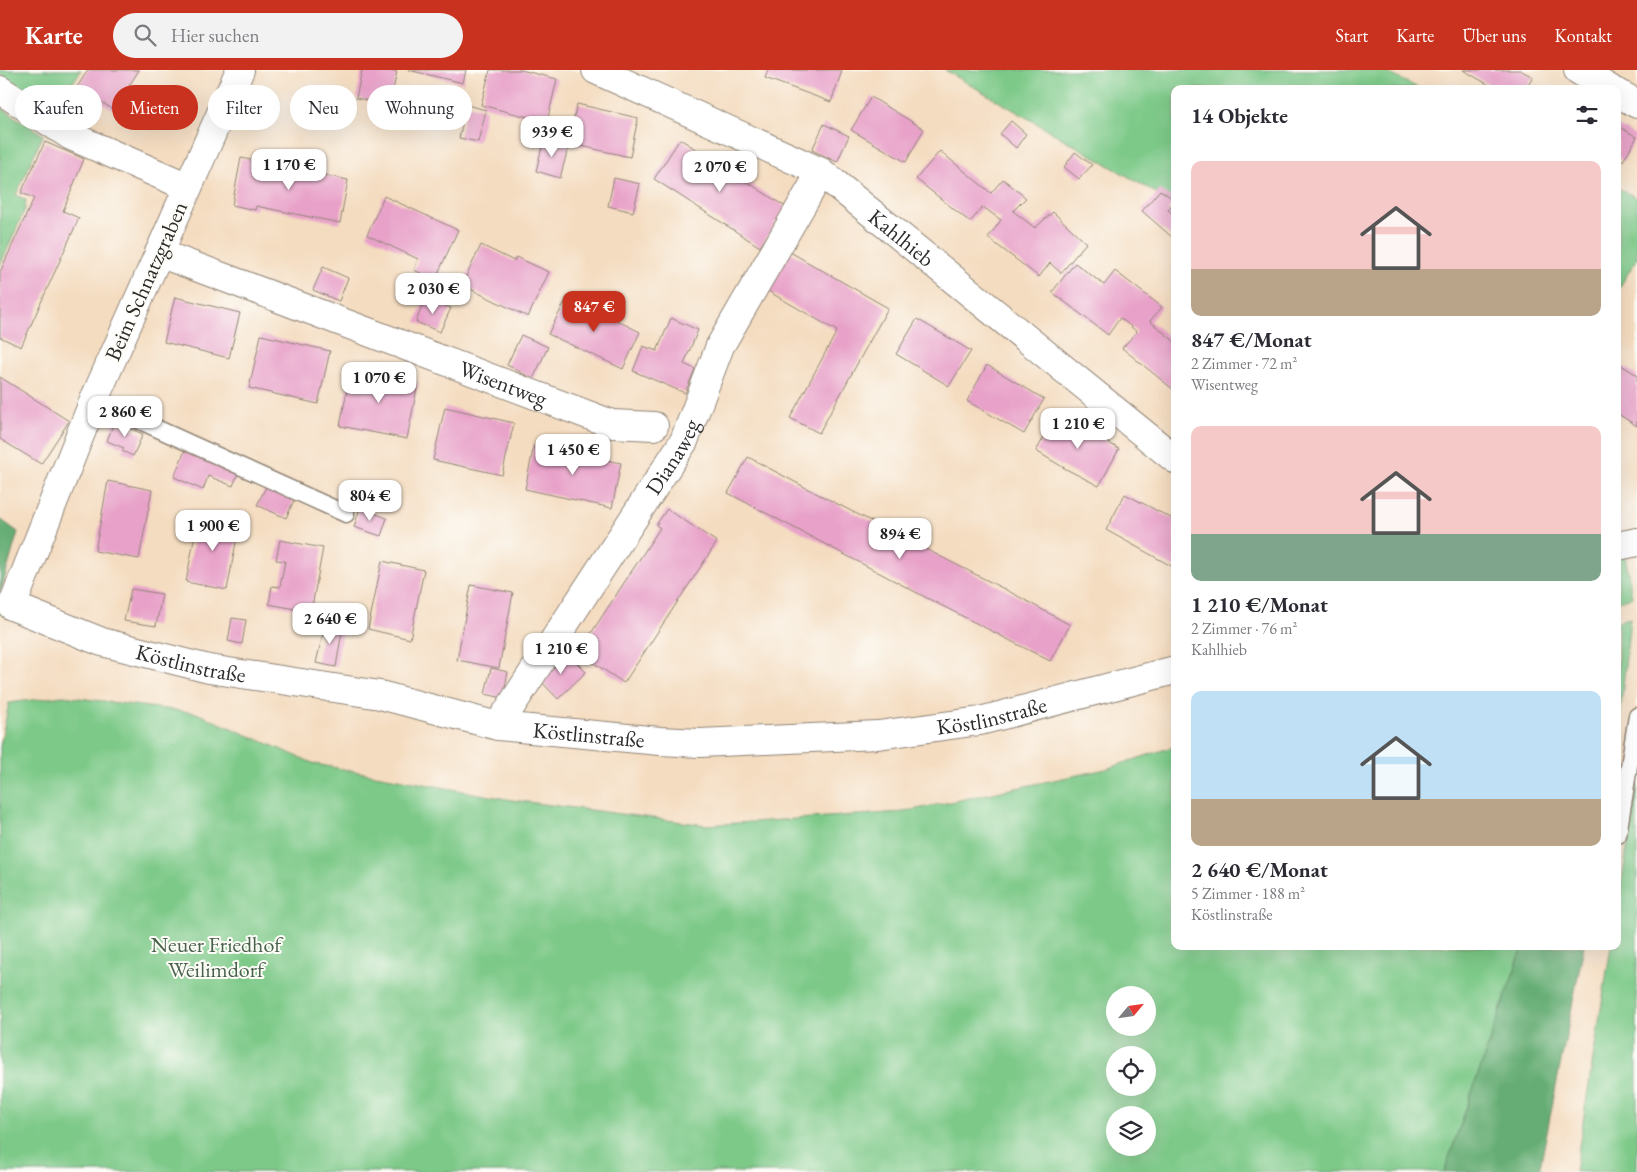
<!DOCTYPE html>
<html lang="de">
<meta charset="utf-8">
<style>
:root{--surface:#fff;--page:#f2f2f3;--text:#2b2b33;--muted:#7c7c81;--accent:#c8321e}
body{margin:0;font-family:"EB Garamond",serif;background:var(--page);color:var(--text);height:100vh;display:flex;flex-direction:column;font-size:19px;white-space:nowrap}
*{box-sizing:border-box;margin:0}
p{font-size:16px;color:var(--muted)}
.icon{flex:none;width:28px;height:28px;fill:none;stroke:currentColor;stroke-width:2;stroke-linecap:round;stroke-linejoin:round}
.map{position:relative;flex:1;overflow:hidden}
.details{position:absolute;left:1171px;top:15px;width:450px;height:865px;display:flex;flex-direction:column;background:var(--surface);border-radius:10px;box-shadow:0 5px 20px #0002}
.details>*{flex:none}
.guide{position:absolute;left:15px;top:15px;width:475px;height:45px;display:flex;gap:10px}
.needle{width:32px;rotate:61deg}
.fabs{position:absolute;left:1106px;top:916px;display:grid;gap:10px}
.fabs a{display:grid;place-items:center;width:50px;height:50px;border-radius:50%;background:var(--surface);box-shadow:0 5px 20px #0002;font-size:25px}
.price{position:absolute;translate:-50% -42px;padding:0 11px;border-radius:10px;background:#fff;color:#222;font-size:16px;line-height:32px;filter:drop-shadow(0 1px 2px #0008)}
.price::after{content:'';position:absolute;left:50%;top:30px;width:15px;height:11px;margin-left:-8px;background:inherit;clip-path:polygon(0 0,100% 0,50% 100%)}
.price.on{background:var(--accent);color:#fff}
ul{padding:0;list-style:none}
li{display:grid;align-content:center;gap:10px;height:265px;padding:0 20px}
li span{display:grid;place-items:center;height:155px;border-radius:10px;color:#555}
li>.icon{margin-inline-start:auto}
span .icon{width:90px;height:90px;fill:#fffc;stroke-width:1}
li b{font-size:21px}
h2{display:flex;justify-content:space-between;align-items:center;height:60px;padding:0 20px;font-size:21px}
.tag{padding:0 18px;border-radius:22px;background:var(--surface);box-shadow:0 5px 20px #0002;font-size:18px;line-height:45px}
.tag.on{background:var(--accent);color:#fff}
header{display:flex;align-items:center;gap:30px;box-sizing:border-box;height:70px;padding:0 25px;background:var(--accent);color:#fff}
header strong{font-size:24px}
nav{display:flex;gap:28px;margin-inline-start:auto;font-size:18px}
.search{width:350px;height:45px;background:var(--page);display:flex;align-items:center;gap:12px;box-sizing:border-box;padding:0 18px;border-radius:28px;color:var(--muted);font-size:19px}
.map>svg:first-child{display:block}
.green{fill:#7dc988;stroke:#547a5a;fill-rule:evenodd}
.forest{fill:#66ad74;stroke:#486c50}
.building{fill:#e8a2c9}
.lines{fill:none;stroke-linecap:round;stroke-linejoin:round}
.lane-casing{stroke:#908476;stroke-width:19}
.street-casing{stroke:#908476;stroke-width:30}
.lane{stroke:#fff;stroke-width:16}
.street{stroke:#fff;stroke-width:28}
.labels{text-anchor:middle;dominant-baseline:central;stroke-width:4;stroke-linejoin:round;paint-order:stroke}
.street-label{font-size:22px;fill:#2b2b2b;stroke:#fdfcf7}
.park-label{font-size:22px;fill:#48624c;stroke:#fdfcf7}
</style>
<header>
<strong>Karte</strong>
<div class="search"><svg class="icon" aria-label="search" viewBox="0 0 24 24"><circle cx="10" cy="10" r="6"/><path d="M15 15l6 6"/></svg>Hier suchen</div>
<nav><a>Start</a><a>Karte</a><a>Über uns</a><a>Kontakt</a></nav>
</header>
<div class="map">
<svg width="1637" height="1102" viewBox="0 0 1637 1102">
<rect width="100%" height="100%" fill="#fdfcf7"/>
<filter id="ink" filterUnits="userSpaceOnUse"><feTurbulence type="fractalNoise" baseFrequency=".02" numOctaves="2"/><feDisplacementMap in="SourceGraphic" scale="10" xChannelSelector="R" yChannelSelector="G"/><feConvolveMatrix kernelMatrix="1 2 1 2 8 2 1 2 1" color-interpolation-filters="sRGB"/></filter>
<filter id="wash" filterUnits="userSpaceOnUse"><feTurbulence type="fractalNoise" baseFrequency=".0096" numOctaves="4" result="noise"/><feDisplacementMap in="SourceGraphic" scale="20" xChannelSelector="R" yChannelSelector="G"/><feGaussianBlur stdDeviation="1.12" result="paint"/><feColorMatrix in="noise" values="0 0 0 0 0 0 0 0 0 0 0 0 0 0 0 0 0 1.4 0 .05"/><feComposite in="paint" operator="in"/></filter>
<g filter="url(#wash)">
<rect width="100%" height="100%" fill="#f4dcc0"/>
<path class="green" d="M 0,0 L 81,0 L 55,41 L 0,4 Z
M 945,0 L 1382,0 L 1420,19 L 1175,19 L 1175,134 Z
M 0,37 L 43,65 L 16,125 L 26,130 L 25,139 L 0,196 Z
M 1618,118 L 1637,128 L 1637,188 L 1618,220 Z
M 1624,479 L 1632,527 L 1618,531 L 1618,481 Z
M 1630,548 L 1618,665 L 1618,551 Z
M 63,626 L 196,643 L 315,694 L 512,730 L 706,755 L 903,742 L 1106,699 L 1175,676 L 1175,876 L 1523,876 L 1444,1102 L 0,1102 L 0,677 L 9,633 ZM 1115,925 L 1148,925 L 1148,958 L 1115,958 ZM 1115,985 L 1148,985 L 1148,1018 L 1115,1018 ZM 1115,1045 L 1148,1045 L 1148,1078 L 1115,1078 Z
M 1637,714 L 1637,1102 L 1575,1102 L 1611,876 L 1618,876 L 1618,836 Z"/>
<path class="forest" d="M 0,449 L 18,462 L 0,524 Z
M 1523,876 L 1584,876 L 1539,1102 L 1444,1102 Z"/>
<g id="blocks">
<path class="building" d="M 88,0 L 139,0 L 114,40 L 77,17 Z
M 362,0 L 397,1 L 390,35 L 356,28 Z
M 408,0 L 466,0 L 463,13 Z
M 490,0 L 521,0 L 557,9 L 547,52 L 481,35 Z
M 768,0 L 840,0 L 842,1 L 831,32 L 765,8 Z
M 1463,0 L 1520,0 L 1533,7 L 1526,19 L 1496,19 Z
M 871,27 L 924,59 L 906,92 L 851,60 Z
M 577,34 L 638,48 L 630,87 L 568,73 Z
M 467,35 L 486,40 L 478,72 L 459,68 Z
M 1011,51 L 1026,64 L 1016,78 L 1000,64 Z
M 824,54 L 849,66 L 837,92 L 812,80 Z
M 1618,56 L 1637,67 L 1623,91 L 1618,87 Z
M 544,69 L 569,75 L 560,108 L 536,101 Z
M 680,69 L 786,137 L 760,177 L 654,109 Z
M 45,72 L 84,89 L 63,141 L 79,148 L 21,277 L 0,267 L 0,202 L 34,128 L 21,123 Z
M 940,81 L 991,123 L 1003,109 L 1026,128 L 1013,141 L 1035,158 L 1053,142 L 1086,173 L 1061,203 L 1050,193 L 1039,207 L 988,168 L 1001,150 L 983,137 L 970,152 L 916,109 Z
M 1075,82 L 1092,95 L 1079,109 L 1064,97 Z
M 241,88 L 348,110 L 340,153 L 256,136 L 255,140 L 232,135 Z
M 614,108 L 640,114 L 633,142 L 608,136 Z
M 1160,120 L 1175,130 L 1168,140 L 1175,145 L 1175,164 L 1172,167 L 1142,141 Z
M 384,126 L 458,160 L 435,210 L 414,200 L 418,189 L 367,165 Z
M 481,175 L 514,191 L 516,187 L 549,202 L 528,247 L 462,215 Z
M 783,178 L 888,238 L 819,363 L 790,348 L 837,261 L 761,217 Z
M 1075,193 L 1104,215 L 1115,201 L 1162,237 L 1150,251 L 1175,272 L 1175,321 L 1122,278 L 1137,262 L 1129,255 L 1120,248 L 1108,265 L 1052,222 Z
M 323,197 L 348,208 L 339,231 L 313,220 Z
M 568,226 L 640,262 L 623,299 L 548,264 Z
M 175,227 L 240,243 L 229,288 L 164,272 Z
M 425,228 L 451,238 L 440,262 L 416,252 Z
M 671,248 L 698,260 L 684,294 L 695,299 L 685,323 L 633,301 L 643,276 L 657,281 Z
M 917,249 L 971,281 L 949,316 L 896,284 Z
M 261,265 L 330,281 L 318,334 L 249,318 Z
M 521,265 L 548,277 L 533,309 L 507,295 Z
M 1618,293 L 1637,305 L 1637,356 L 1618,344 Z
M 987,295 L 1044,329 L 1024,364 L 967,331 Z
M 351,300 L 418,313 L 407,369 L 340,356 Z
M 0,307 L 69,351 L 41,394 L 0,369 Z
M 445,337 L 514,353 L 502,405 L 433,390 Z
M 1058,343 L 1119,379 L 1099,416 L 1066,399 L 1036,381 Z
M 114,352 L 143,364 L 133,386 L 122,381 L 124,378 L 107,371 Z
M 534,375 L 621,393 L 612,438 L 525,419 Z
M 185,380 L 238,403 L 233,416 L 208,406 L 203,420 L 174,407 Z
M 748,387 L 810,420 L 1014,524 L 1070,555 L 1050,591 L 925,527 L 728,423 Z
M 108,411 L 152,420 L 139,489 L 95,481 Z
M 267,415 L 295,428 L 286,448 L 257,435 Z
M 1125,424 L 1175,450 L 1175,498 L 1106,460 Z
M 360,438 L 387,448 L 381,466 L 354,457 Z
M 667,439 L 717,472 L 624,613 L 578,583 L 660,458 L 656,455 Z
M 199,443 L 240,451 L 227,520 L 186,512 Z
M 280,470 L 323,478 L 311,542 L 269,534 L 272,516 L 280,517 L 285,491 L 276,490 Z
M 382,491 L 424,500 L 410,569 L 368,559 Z
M 471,515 L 513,523 L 499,598 L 457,590 Z
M 131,519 L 162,524 L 156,556 L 124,551 Z
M 232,548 L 246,550 L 242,574 L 228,571 Z
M 326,551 L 343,555 L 336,597 L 316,593 Z
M 565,581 L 586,602 L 558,629 L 537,607 Z
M 491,598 L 508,602 L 503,628 L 485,624 Z"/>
</g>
</g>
<g filter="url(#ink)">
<use href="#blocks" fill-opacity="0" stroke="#908476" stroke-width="1"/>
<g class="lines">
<g class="lane-casing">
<path id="lane" d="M 94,330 L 346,444
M 1618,765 L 1637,646"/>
</g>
<g class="street-casing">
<g id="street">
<path id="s1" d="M 240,0 L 94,330 L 12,536 L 102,572 L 209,599 L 380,625 L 498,656 L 660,671 L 700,673 L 878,665 L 980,651 L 1175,600"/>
<path id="s2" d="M 596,0 L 821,102 L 1175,389"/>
<path d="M 1578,0 L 1610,19"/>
<path d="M 0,20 L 71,66 L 188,117"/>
<path d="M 1618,23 L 1637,34"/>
<path id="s3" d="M 159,183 L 612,354 L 654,356"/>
<path d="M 1618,476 L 1637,472"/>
<path id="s4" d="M 498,656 L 684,371 L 720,276 L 821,102"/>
</g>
</g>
<use href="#lane" class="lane"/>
<use href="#street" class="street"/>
</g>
</g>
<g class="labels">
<g class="street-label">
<text stroke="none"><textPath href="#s2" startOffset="351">Kahlhieb</textPath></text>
<text transform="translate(146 211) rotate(-66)">Beim Schnatzgraben</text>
<text stroke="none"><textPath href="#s3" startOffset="368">Wisentweg</textPath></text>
<text stroke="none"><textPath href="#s4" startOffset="321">Dianaweg</textPath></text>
<text stroke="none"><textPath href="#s1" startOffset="771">Köstlinstraße</textPath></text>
<text stroke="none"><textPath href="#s1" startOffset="1581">Köstlinstraße</textPath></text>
<text stroke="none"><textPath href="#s1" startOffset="1176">Köstlinstraße</textPath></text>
</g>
<g class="park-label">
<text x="216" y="874">Neuer Friedhof<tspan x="216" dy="25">Weilimdorf</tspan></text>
</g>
</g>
</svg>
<div class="fabs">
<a><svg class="needle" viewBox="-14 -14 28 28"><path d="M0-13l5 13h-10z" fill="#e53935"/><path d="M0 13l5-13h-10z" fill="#7c7c81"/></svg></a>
<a><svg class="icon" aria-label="locate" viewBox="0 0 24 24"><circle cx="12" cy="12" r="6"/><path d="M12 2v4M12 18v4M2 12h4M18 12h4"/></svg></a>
<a><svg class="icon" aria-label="layers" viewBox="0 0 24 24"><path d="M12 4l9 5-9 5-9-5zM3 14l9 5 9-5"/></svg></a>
</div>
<b class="price" style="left:552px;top:88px">939 €</b>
<b class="price" style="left:289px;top:121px">1 170 €</b>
<b class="price" style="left:720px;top:123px">2 070 €</b>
<b class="price" style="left:433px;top:245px">2 030 €</b>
<b class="price on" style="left:594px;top:263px">847 €</b>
<b class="price" style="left:379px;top:334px">1 070 €</b>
<b class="price" style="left:125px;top:368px">2 860 €</b>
<b class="price" style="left:1078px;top:380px">1 210 €</b>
<b class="price" style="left:573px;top:406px">1 450 €</b>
<b class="price" style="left:370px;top:452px">804 €</b>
<b class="price" style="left:213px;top:482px">1 900 €</b>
<b class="price" style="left:900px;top:490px">894 €</b>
<b class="price" style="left:330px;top:575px">2 640 €</b>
<b class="price" style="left:561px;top:605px">1 210 €</b>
<div class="guide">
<a class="tag">Kaufen</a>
<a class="tag on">Mieten</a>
<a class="tag">Filter</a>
<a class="tag">Neu</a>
<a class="tag">Wohnung</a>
</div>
<section class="details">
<h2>14 Objekte<svg class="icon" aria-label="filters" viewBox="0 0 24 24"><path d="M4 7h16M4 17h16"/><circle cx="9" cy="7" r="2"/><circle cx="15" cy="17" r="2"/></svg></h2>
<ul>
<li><span style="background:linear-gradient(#f6c9c9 70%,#b9a48a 0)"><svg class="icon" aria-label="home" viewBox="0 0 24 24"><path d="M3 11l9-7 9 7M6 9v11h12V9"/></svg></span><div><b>847 €/Monat</b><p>2 Zimmer · 72 m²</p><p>Wisentweg</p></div></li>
<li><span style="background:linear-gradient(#f6c9c9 70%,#7fa58c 0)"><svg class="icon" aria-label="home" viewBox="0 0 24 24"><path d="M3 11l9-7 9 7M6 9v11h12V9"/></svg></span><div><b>1 210 €/Monat</b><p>2 Zimmer · 76 m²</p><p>Kahlhieb</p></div></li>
<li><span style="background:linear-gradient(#bfe0f5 70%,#b9a48a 0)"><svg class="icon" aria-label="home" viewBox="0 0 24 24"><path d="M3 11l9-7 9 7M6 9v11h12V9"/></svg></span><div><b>2 640 €/Monat</b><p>5 Zimmer · 188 m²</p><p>Köstlinstraße</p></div></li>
</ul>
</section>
</div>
